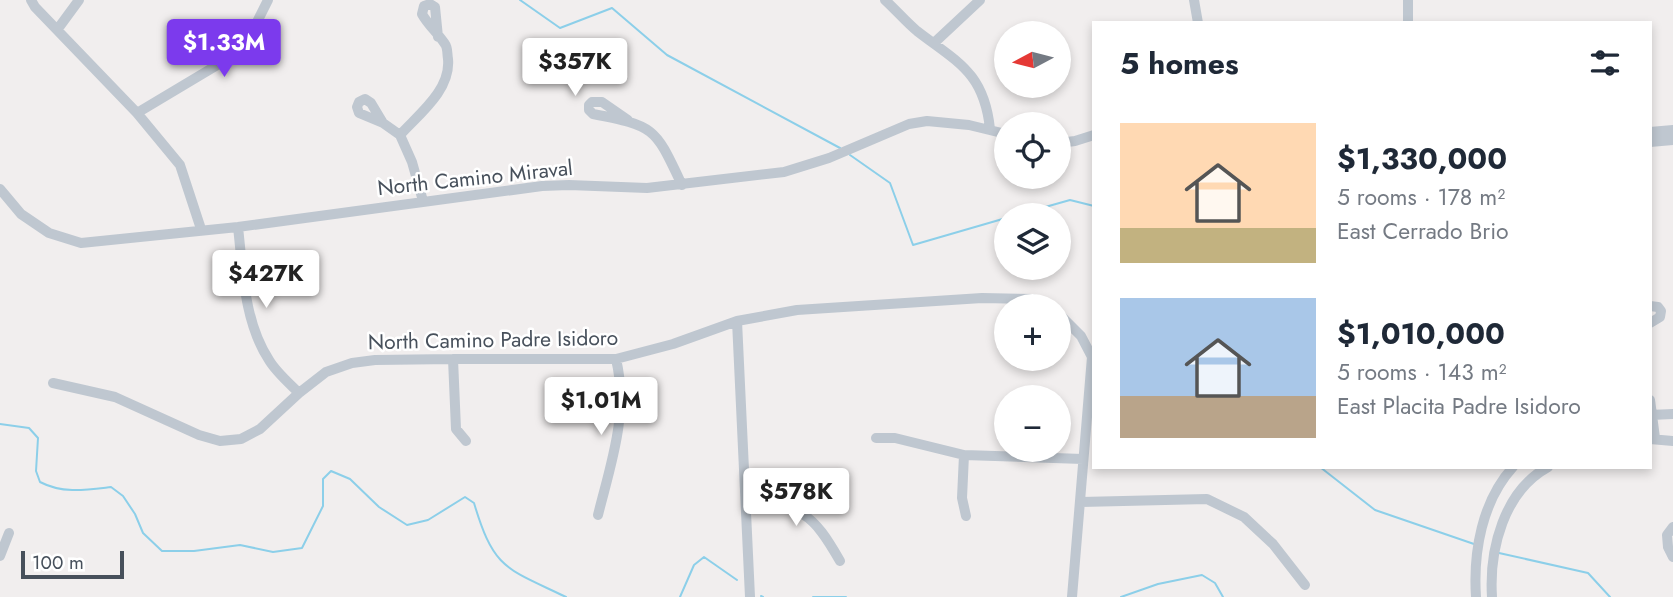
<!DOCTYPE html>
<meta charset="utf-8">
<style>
:root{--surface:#fff;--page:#f6f6f7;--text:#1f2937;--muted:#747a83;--accent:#7c3aed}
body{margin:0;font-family:Jost,sans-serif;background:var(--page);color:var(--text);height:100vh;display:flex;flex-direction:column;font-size:26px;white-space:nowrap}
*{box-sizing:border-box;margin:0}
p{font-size:23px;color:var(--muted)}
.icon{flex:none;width:38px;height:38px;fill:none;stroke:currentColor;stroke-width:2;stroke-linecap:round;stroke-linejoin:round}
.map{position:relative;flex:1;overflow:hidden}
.drawer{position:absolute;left:1092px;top:21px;width:560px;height:448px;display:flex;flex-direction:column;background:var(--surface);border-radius:0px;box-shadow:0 4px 10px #0003}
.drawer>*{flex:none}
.needle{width:46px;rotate:263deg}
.fabs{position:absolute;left:994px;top:21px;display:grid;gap:14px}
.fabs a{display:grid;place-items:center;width:77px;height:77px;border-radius:50%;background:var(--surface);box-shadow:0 4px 10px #0003;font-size:35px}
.scale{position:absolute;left:21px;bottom:18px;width:103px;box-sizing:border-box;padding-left:7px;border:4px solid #47505b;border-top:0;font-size:19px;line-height:24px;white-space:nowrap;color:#47505b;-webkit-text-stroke:5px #fff;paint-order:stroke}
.price{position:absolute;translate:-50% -60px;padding:0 16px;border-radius:7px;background:#fff;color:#222;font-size:23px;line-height:46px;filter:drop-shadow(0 2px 4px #0008)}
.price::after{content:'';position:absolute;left:50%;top:42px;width:21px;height:16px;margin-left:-10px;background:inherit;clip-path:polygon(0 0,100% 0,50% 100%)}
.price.current{background:var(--accent);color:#fff}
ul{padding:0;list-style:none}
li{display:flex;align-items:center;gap:21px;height:175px;padding:0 28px}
li span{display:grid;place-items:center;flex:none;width:196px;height:140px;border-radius:0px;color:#555}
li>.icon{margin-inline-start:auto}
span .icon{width:84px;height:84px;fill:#fffc;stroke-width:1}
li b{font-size:30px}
h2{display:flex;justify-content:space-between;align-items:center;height:84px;padding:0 28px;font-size:30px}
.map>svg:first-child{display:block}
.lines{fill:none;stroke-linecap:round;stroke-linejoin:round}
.stream{stroke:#8ccfe9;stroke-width:2}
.minor{stroke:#bfc7d0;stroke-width:10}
.labels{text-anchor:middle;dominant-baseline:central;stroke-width:5;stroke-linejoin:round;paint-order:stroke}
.street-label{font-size:21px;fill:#47505b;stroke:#fff}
</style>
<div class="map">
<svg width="1673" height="597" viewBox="0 0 1673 597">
<rect width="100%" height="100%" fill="#f1eeee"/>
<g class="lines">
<path class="stream" d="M 520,0 L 560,28 L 612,8 L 667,55 L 840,148
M 850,155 L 890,183 L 913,245 L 1006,218
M 1017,215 L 1070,200 L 1094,206
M 0,424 L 29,428 L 38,438 L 36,471 L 40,482 C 63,494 86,490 111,487 L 123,496 L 135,514 L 143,533 L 162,551 L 194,551 L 240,545 L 273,552 L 302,548 L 323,506 L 323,479 L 331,471 L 350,479 L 379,507 L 407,525 L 428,520 L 465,497 L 474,503 C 494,570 506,568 566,597
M 1320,467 L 1375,510 L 1474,544
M 1499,553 L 1588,573 L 1610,597
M 761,596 L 763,597
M 680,597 L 694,565 L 704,557 L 737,580
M 813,597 L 846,597
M 1121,597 L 1158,584 L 1202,575 L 1215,583 L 1223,597"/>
<path class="minor" d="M 31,0 L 35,7 L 137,113 L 180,165 L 201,229
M 885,0 C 896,10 906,22 917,31 C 957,62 984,72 990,129
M 1194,0 L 1198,23
M 1408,0 L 1408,23
M 57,30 L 79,0
M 934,43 L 980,0
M 137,113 L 229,58 L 257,22 L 268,0
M 628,120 L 602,102 L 592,102 L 589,105 L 589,110 L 593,114 C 656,126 655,128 682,185
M 383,123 L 359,113 L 357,107 L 359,102 L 365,99 L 371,103 L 383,123 L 400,135
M 1650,132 L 1673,130
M 1650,142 L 1673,140
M 1059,143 L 1075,141 L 1094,135
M 0,189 L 21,214 L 49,233 L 81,243 L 238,227 L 542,186 L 569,185 L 647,188 L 784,172 L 829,158 L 909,124 L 927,121 L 969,125 L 1006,134
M 423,201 L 412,162 L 400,135 C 419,114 451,90 448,59 C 447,54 448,48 445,44 C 438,33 428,25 422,14 L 424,6 L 430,4 L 435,7 L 438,37
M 238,227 C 243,271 244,322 269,360 C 276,372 289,383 299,393
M 1650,306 L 1658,307 L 1661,311 L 1660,317 L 1650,323
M 1059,314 L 1081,336 L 1092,357
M 737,321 L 750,597
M 453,359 L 456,429 L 466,441
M 53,383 L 115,397 L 199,435 L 220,441 L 241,439 L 260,429 L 299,393 L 326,372 L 352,363 L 375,360 L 453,359 L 616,359 L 673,344 L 737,321 L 797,310 L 982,298 L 1033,299 L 1045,306
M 1650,400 L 1655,438
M 1650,415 L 1673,414
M 876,438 L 895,438 L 964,455 L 1083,459
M 1650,439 L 1673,441
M 964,455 L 962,498 L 966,516
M 1081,502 L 1207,499 L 1244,517 L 1273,544 L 1305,585
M 746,505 C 801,503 813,514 840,561
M 598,515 C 611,463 629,413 616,359
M 1673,527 L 1667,535 L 1668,547 L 1673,557
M 0,556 L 9,533
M 1072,597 L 1092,357
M 1476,597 C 1473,552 1482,501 1513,467
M 1492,597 C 1489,549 1504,491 1548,467"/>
</g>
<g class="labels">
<g class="street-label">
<text transform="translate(475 178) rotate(-6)">North Camino Miraval</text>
<text transform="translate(493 340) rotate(-1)">North Camino Padre Isidoro</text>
</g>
</g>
</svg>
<div class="fabs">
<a><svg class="needle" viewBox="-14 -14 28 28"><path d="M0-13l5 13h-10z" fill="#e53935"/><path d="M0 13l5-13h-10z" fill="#747a83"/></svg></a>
<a><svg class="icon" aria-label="locate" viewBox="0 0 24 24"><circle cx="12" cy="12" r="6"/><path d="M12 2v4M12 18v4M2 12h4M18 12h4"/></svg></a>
<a><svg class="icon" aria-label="layers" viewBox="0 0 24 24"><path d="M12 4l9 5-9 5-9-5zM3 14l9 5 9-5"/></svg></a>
<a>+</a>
<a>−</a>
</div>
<div class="scale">100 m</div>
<b class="price current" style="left:224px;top:79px">$1.33M</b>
<b class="price" style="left:575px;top:98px">$357K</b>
<b class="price" style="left:266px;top:310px">$427K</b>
<b class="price" style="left:601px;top:437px">$1.01M</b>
<b class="price" style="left:796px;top:528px">$578K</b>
<section class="drawer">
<h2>5 homes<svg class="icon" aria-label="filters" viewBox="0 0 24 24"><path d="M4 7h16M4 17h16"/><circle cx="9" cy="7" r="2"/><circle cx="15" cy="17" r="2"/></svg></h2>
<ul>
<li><span style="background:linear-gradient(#ffd9b3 75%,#c2b280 0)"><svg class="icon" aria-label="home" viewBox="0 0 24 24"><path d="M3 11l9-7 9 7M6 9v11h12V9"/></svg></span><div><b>$1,330,000</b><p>5 rooms · 178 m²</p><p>East Cerrado Brio</p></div></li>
<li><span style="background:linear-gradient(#a9c7e8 70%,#b9a48a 0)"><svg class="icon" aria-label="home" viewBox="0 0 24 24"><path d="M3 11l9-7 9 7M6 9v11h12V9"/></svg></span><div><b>$1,010,000</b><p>5 rooms · 143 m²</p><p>East Placita Padre Isidoro</p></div></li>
</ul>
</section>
</div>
